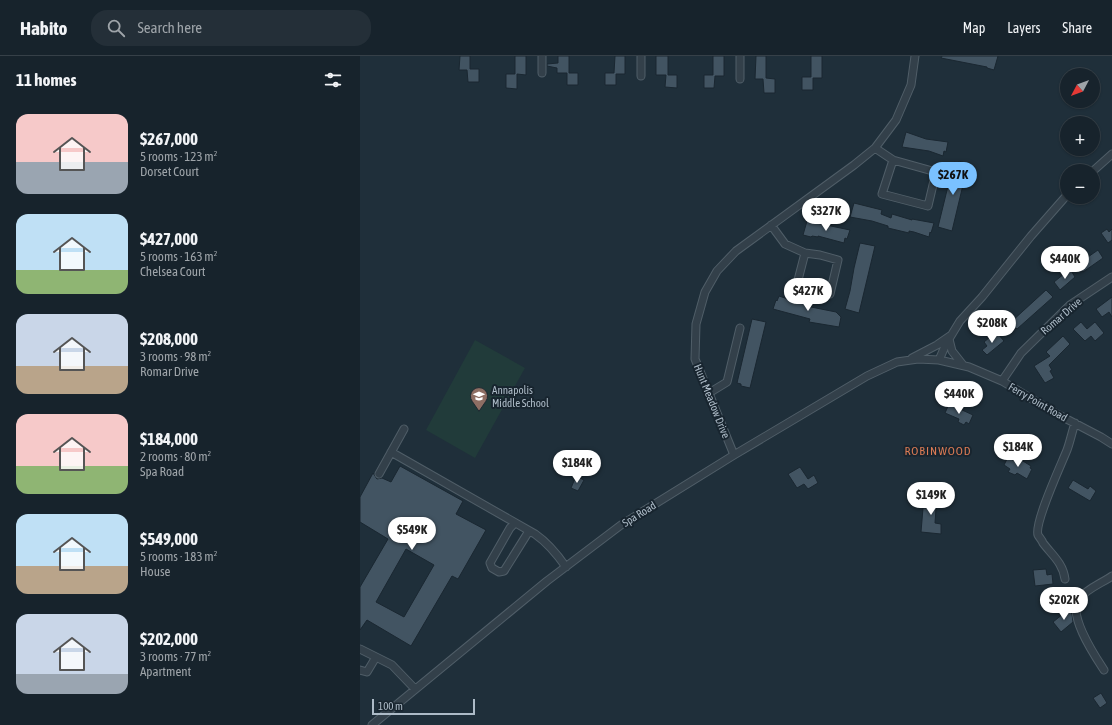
<!DOCTYPE html>
<meta charset="utf-8">
<style>
:root{--surface:#17232c;--page:#242f38;--text:#f1f3f6;--muted:#9ea4a9;--line:#364048;--accent:#7ac1ff}
body{margin:0;font-family:"Asap Condensed",sans-serif;background:var(--page);color:var(--text);height:100vh;display:flex;flex-direction:column;font-size:15px;white-space:nowrap}
*{box-sizing:border-box;margin:0}
p{font-size:13px;color:var(--muted)}
.icon{flex:none;width:22px;height:22px;fill:none;stroke:currentColor;stroke-width:2;stroke-linecap:round;stroke-linejoin:round}
.map{position:relative;flex:1;overflow:hidden}
.sheet{display:flex;flex-direction:column;background:var(--surface);width:360px}
.sheet>*{flex:none}
.needle{width:26px;rotate:229deg}
.buttons{position:absolute;left:700px;top:12px;display:grid;gap:8px}
.buttons a{display:grid;place-items:center;width:40px;height:40px;border-radius:50%;background:var(--surface);box-shadow:0 1px 3px #0004,0 0 0 1px var(--line);font-size:20px}
.scale{position:absolute;left:12px;bottom:10px;width:103px;box-sizing:border-box;padding-left:4px;border:2px solid #adbbc7;border-top:0;font-size:11px;line-height:14px;white-space:nowrap;color:#adbbc7;-webkit-text-stroke:3px #18252f;paint-order:stroke}
.price{position:absolute;translate:-50% -34px;padding:0 9px;border-radius:14px;background:#fff;color:#222;font-size:13px;line-height:26px;filter:drop-shadow(0 1px 2px #0008)}
.price::after{content:'';position:absolute;left:50%;top:24px;width:12px;height:9px;margin-left:-6px;background:inherit;clip-path:polygon(0 0,100% 0,50% 100%)}
.price.selected{background:var(--accent);color:#111}
ul{padding:0;list-style:none}
li{display:flex;align-items:center;gap:12px;height:100px;padding:0 16px}
li span{display:grid;place-items:center;flex:none;width:112px;height:80px;border-radius:12px;color:#555}
li>.icon{margin-inline-start:auto}
span .icon{width:48px;height:48px;fill:#fffc;stroke-width:1}
li b{font-size:17px}
h2{display:flex;justify-content:space-between;align-items:center;height:48px;padding:0 16px;font-size:17px}
header{display:flex;align-items:center;gap:24px;box-sizing:border-box;height:56px;padding:0 20px;background:var(--surface);border-bottom:1px solid var(--line)}
header strong{font-size:19px}
nav{display:flex;gap:22px;margin-inline-start:auto;font-size:14px}
.search{width:280px;height:36px;background:var(--page);display:flex;align-items:center;gap:10px;box-sizing:border-box;padding:0 14px;border-radius:16px;color:var(--muted);font-size:15px}
main{display:flex;flex:1;min-height:0}
.map>svg:first-child{display:block}
.pitch{fill:#213b3a}
.building{fill:#425462;stroke:#1a2731;fill-rule:evenodd}
.lines{fill:none;stroke-linecap:round;stroke-linejoin:round}
.minor-casing{stroke:#505e68;stroke-width:9}
.minor{stroke:#33404a;stroke-width:7}
.labels{text-anchor:middle;dominant-baseline:central;stroke-width:4;stroke-linejoin:round;paint-order:stroke}
.street-label{font-size:11px;fill:#adbbc7;stroke:#18252f}
.poi-label{font-size:11px;fill:#adbbc7;stroke:#18252f;text-anchor:start}
.neighbourhood-label{font-size:12px;letter-spacing:1px;fill:#dc7b54;stroke:#18252f}
</style>
<header>
<strong>Habito</strong>
<div class="search"><svg class="icon" aria-label="search" viewBox="0 0 24 24"><circle cx="10" cy="10" r="6"/><path d="M15 15l6 6"/></svg>Search here</div>
<nav><a>Map</a><a>Layers</a><a>Share</a></nav>
</header>
<main>
<section class="sheet">
<h2>11 homes<svg class="icon" aria-label="filters" viewBox="0 0 24 24"><path d="M4 7h16M4 17h16"/><circle cx="9" cy="7" r="2"/><circle cx="15" cy="17" r="2"/></svg></h2>
<ul>
<li><span style="background:linear-gradient(#f6c9c9 60%,#9aa5b1 0)"><svg class="icon" aria-label="home" viewBox="0 0 24 24"><path d="M3 11l9-7 9 7M6 9v11h12V9"/></svg></span><div><b>$267,000</b><p>5 rooms · 123 m²</p><p>Dorset Court</p></div></li>
<li><span style="background:linear-gradient(#bfe0f5 70%,#8fb573 0)"><svg class="icon" aria-label="home" viewBox="0 0 24 24"><path d="M3 11l9-7 9 7M6 9v11h12V9"/></svg></span><div><b>$427,000</b><p>5 rooms · 163 m²</p><p>Chelsea Court</p></div></li>
<li><span style="background:linear-gradient(#c9d6e8 65%,#b9a48a 0)"><svg class="icon" aria-label="home" viewBox="0 0 24 24"><path d="M3 11l9-7 9 7M6 9v11h12V9"/></svg></span><div><b>$208,000</b><p>3 rooms · 98 m²</p><p>Romar Drive</p></div></li>
<li><span style="background:linear-gradient(#f6c9c9 65%,#8fb573 0)"><svg class="icon" aria-label="home" viewBox="0 0 24 24"><path d="M3 11l9-7 9 7M6 9v11h12V9"/></svg></span><div><b>$184,000</b><p>2 rooms · 80 m²</p><p>Spa Road</p></div></li>
<li><span style="background:linear-gradient(#bfe0f5 65%,#b9a48a 0)"><svg class="icon" aria-label="home" viewBox="0 0 24 24"><path d="M3 11l9-7 9 7M6 9v11h12V9"/></svg></span><div><b>$549,000</b><p>5 rooms · 183 m²</p><p>House</p></div></li>
<li><span style="background:linear-gradient(#c9d6e8 75%,#9aa5b1 0)"><svg class="icon" aria-label="home" viewBox="0 0 24 24"><path d="M3 11l9-7 9 7M6 9v11h12V9"/></svg></span><div><b>$202,000</b><p>3 rooms · 77 m²</p><p>Apartment</p></div></li>
</ul>
</section>
<div class="map">
<svg width="752" height="669" viewBox="0 0 752 669">
<rect width="100%" height="100%" fill="#1f2f3a"/>
<path class="pitch" d="M 115,284 L 165,312 L 115,402 L 66,374 Z"/>
<path class="building" d="M 100,0 L 110,0 L 110,13 L 119,13 L 119,26 L 108,26 L 107,14 L 99,14 Z
M 155,0 L 166,0 L 166,19 L 157,18 L 157,33 L 146,32 L 146,18 L 155,18 Z
M 198,0 L 209,0 L 209,17 L 218,17 L 218,29 L 207,29 L 207,17 L 197,17 L 197,12 L 187,10 L 187,8 L 198,7 Z
M 255,0 L 265,0 L 265,18 L 256,18 L 256,29 L 245,29 L 245,17 L 254,17 Z
M 296,0 L 308,0 L 308,19 L 317,19 L 317,32 L 305,31 L 306,19 L 296,19 Z
M 353,0 L 364,0 L 364,20 L 355,20 L 354,32 L 344,32 L 344,19 L 353,19 Z
M 396,0 L 406,0 L 406,22 L 415,23 L 415,37 L 404,37 L 403,23 L 395,23 Z
M 451,0 L 462,0 L 462,22 L 453,22 L 453,34 L 442,34 L 442,21 L 451,21 Z
M 582,0 L 638,0 L 634,14 L 627,12 L 627,11 L 581,2 Z
M 546,76 L 566,83 L 588,86 L 586,96 L 584,95 L 583,100 L 569,95 L 542,91 Z
M 599,105 L 608,108 L 592,175 L 578,171 L 588,130 L 593,113 L 592,113 L 594,106 L 599,107 Z
M 494,147 L 522,154 L 521,158 L 531,162 L 532,158 L 552,164 L 552,163 L 574,167 L 571,177 L 570,176 L 569,181 L 554,176 L 549,175 L 549,177 L 528,172 L 528,170 L 512,165 L 490,161 Z
M 447,165 L 490,174 L 487,183 L 485,182 L 484,187 L 458,180 L 458,181 L 452,180 L 451,181 L 443,179 Z
M 747,173 L 749,176 L 752,173 L 752,184 L 748,187 L 741,177 Z
M 500,187 L 515,190 L 499,257 L 485,253 L 490,235 L 494,212 Z
M 738,194 L 743,202 L 723,216 L 717,206 L 724,201 L 725,203 Z
M 710,213 L 715,221 L 700,234 L 694,226 Z
M 686,234 L 693,241 L 657,273 L 656,272 L 652,276 L 647,271 L 652,267 L 651,266 Z
M 419,240 L 434,245 L 435,244 L 447,247 L 446,250 L 476,256 L 481,261 L 479,271 L 449,266 L 450,263 L 413,253 L 416,244 L 417,245 Z
M 752,241 L 752,261 L 749,256 L 742,261 L 736,253 Z
M 392,263 L 406,266 L 390,332 L 381,330 L 381,328 L 377,327 Z
M 721,266 L 727,273 L 735,266 L 744,277 L 735,285 L 731,280 L 725,285 L 713,273 Z
M 638,278 L 644,285 L 627,299 L 622,294 L 627,290 L 624,286 L 630,281 L 632,283 Z
M 703,280 L 710,288 L 689,309 L 692,314 L 690,315 L 694,322 L 685,327 L 674,310 L 690,300 L 686,296 Z
M 589,348 L 613,359 L 609,368 L 606,366 L 604,369 L 598,366 L 599,363 L 585,357 Z
M 648,401 L 656,406 L 658,402 L 671,410 L 670,412 L 672,413 L 667,423 L 657,417 L 655,419 L 648,416 L 650,413 L 644,409 Z
M 40,410 L 103,445 L 96,458 L 126,474 L 98,523 L 92,520 L 51,590 L 7,564 L 0,574 L 0,531 L 28,483 L 0,466 L 0,441 L 13,417 L 17,423 L 22,422 L 31,426 ZM 46,493 L 74,509 L 44,561 L 16,546 Z
M 440,411 L 448,423 L 454,419 L 458,427 L 448,433 L 444,428 L 437,432 L 428,418 Z
M 216,420 L 224,424 L 218,435 L 211,432 Z
M 713,424 L 728,433 L 730,430 L 736,435 L 730,445 L 708,432 Z
M 568,437 L 577,438 L 575,467 L 581,468 L 581,478 L 561,476 L 563,452 L 567,452 Z
M 686,513 L 687,519 L 692,518 L 693,528 L 675,530 L 673,514 Z
M 708,554 L 712,558 L 713,566 L 701,576 L 693,566 Z
M 741,637 L 747,647 L 740,652 L 733,642 Z"/>
<g class="lines">
<g class="minor-casing">
<path id="minor" d="M 182,0 L 182,17
M 281,20 L 281,0
M 380,23 L 380,0
M 515,92 L 533,104 L 576,116 L 568,150 L 522,138 L 533,104
M 733,115 L 752,98
M 411,169 L 425,188 L 445,197 L 437,228 L 470,238 L 478,204 L 460,199 L 445,197
M 589,283 L 592,295 L 603,309
M 552,302 L 577,289 L 590,280
M 579,304 L 586,288 L 600,265 L 622,241 L 671,180 L 707,139
M 642,325 L 661,297 L 710,249 L 752,221
M 349,337 L 367,326 L 380,272
M 31,396 L 175,478 C 188,487 197,498 206,511
M 374,399 L 335,303 L 336,268 L 345,236 L 357,215 L 376,195 L 494,109 L 515,92 L 536,64 L 551,29 L 555,0
M 19,418 L 44,373
M 155,467 L 150,472 L 130,507 L 132,512 L 139,516 L 144,515 L 169,475
M 705,523 C 703,507 692,499 683,487 C 682,484 679,481 678,479 C 674,467 701,409 707,394 C 710,386 712,376 715,367
M 0,593 L 32,609 L 55,633
M 0,614 L 7,616 L 16,601
M 744,614 C 735,600 707,559 719,543 C 726,533 742,527 752,520
M 12,669 L 187,525 L 261,469 L 374,399 L 507,320 L 537,306 L 558,303 L 579,304 L 609,311 L 642,325 L 697,358 L 741,381 L 752,388"/>
</g>
<use href="#minor" class="minor"/>
</g>
<defs>
<g id="school-pin" transform="scale(0.9)"><path d="M0 17L-7.5 6A9.5 9.5 0 1 1 7.5 6Z" fill="#8d6e63" stroke="#18252f"/><path d="M0-5L7-2L0 1L-7-2ZM-4 1L0 2.5L4 1V4Q0 6-4 4Z" fill="#fff"/></g>
</defs>
<g fill-rule="evenodd">
<use href="#school-pin" x="119" y="340"/>
</g>
<g class="labels">
<g class="street-label">
<text transform="translate(701 260) rotate(-41)">Romar Drive</text>
<text transform="translate(352 345) rotate(68)">Hunt Meadow Drive</text>
<text transform="translate(678 346) rotate(30)">Ferry Point Road</text>
<text transform="translate(279 458) rotate(-32)">Spa Road</text>
</g>
<g class="poi-label">
<text x="132" y="334">Annapolis<tspan x="132" dy="13">Middle School</tspan></text>
</g>
<g class="neighbourhood-label">
<text x="578" y="395">ROBINWOOD</text>
</g>
</g>
</svg>
<div class="buttons">
<a><svg class="needle" viewBox="-14 -14 28 28"><path d="M0-13l5 13h-10z" fill="#e53935"/><path d="M0 13l5-13h-10z" fill="#9ea4a9"/></svg></a>
<a>+</a>
<a>−</a>
</div>
<div class="scale">100 m</div>
<b class="price selected" style="left:593px;top:140px">$267K</b>
<b class="price" style="left:466px;top:176px">$327K</b>
<b class="price" style="left:705px;top:224px">$440K</b>
<b class="price" style="left:448px;top:256px">$427K</b>
<b class="price" style="left:632px;top:288px">$208K</b>
<b class="price" style="left:599px;top:359px">$440K</b>
<b class="price" style="left:658px;top:412px">$184K</b>
<b class="price" style="left:217px;top:428px">$184K</b>
<b class="price" style="left:571px;top:460px">$149K</b>
<b class="price" style="left:52px;top:495px">$549K</b>
<b class="price" style="left:704px;top:565px">$202K</b>
</div>
</main>
